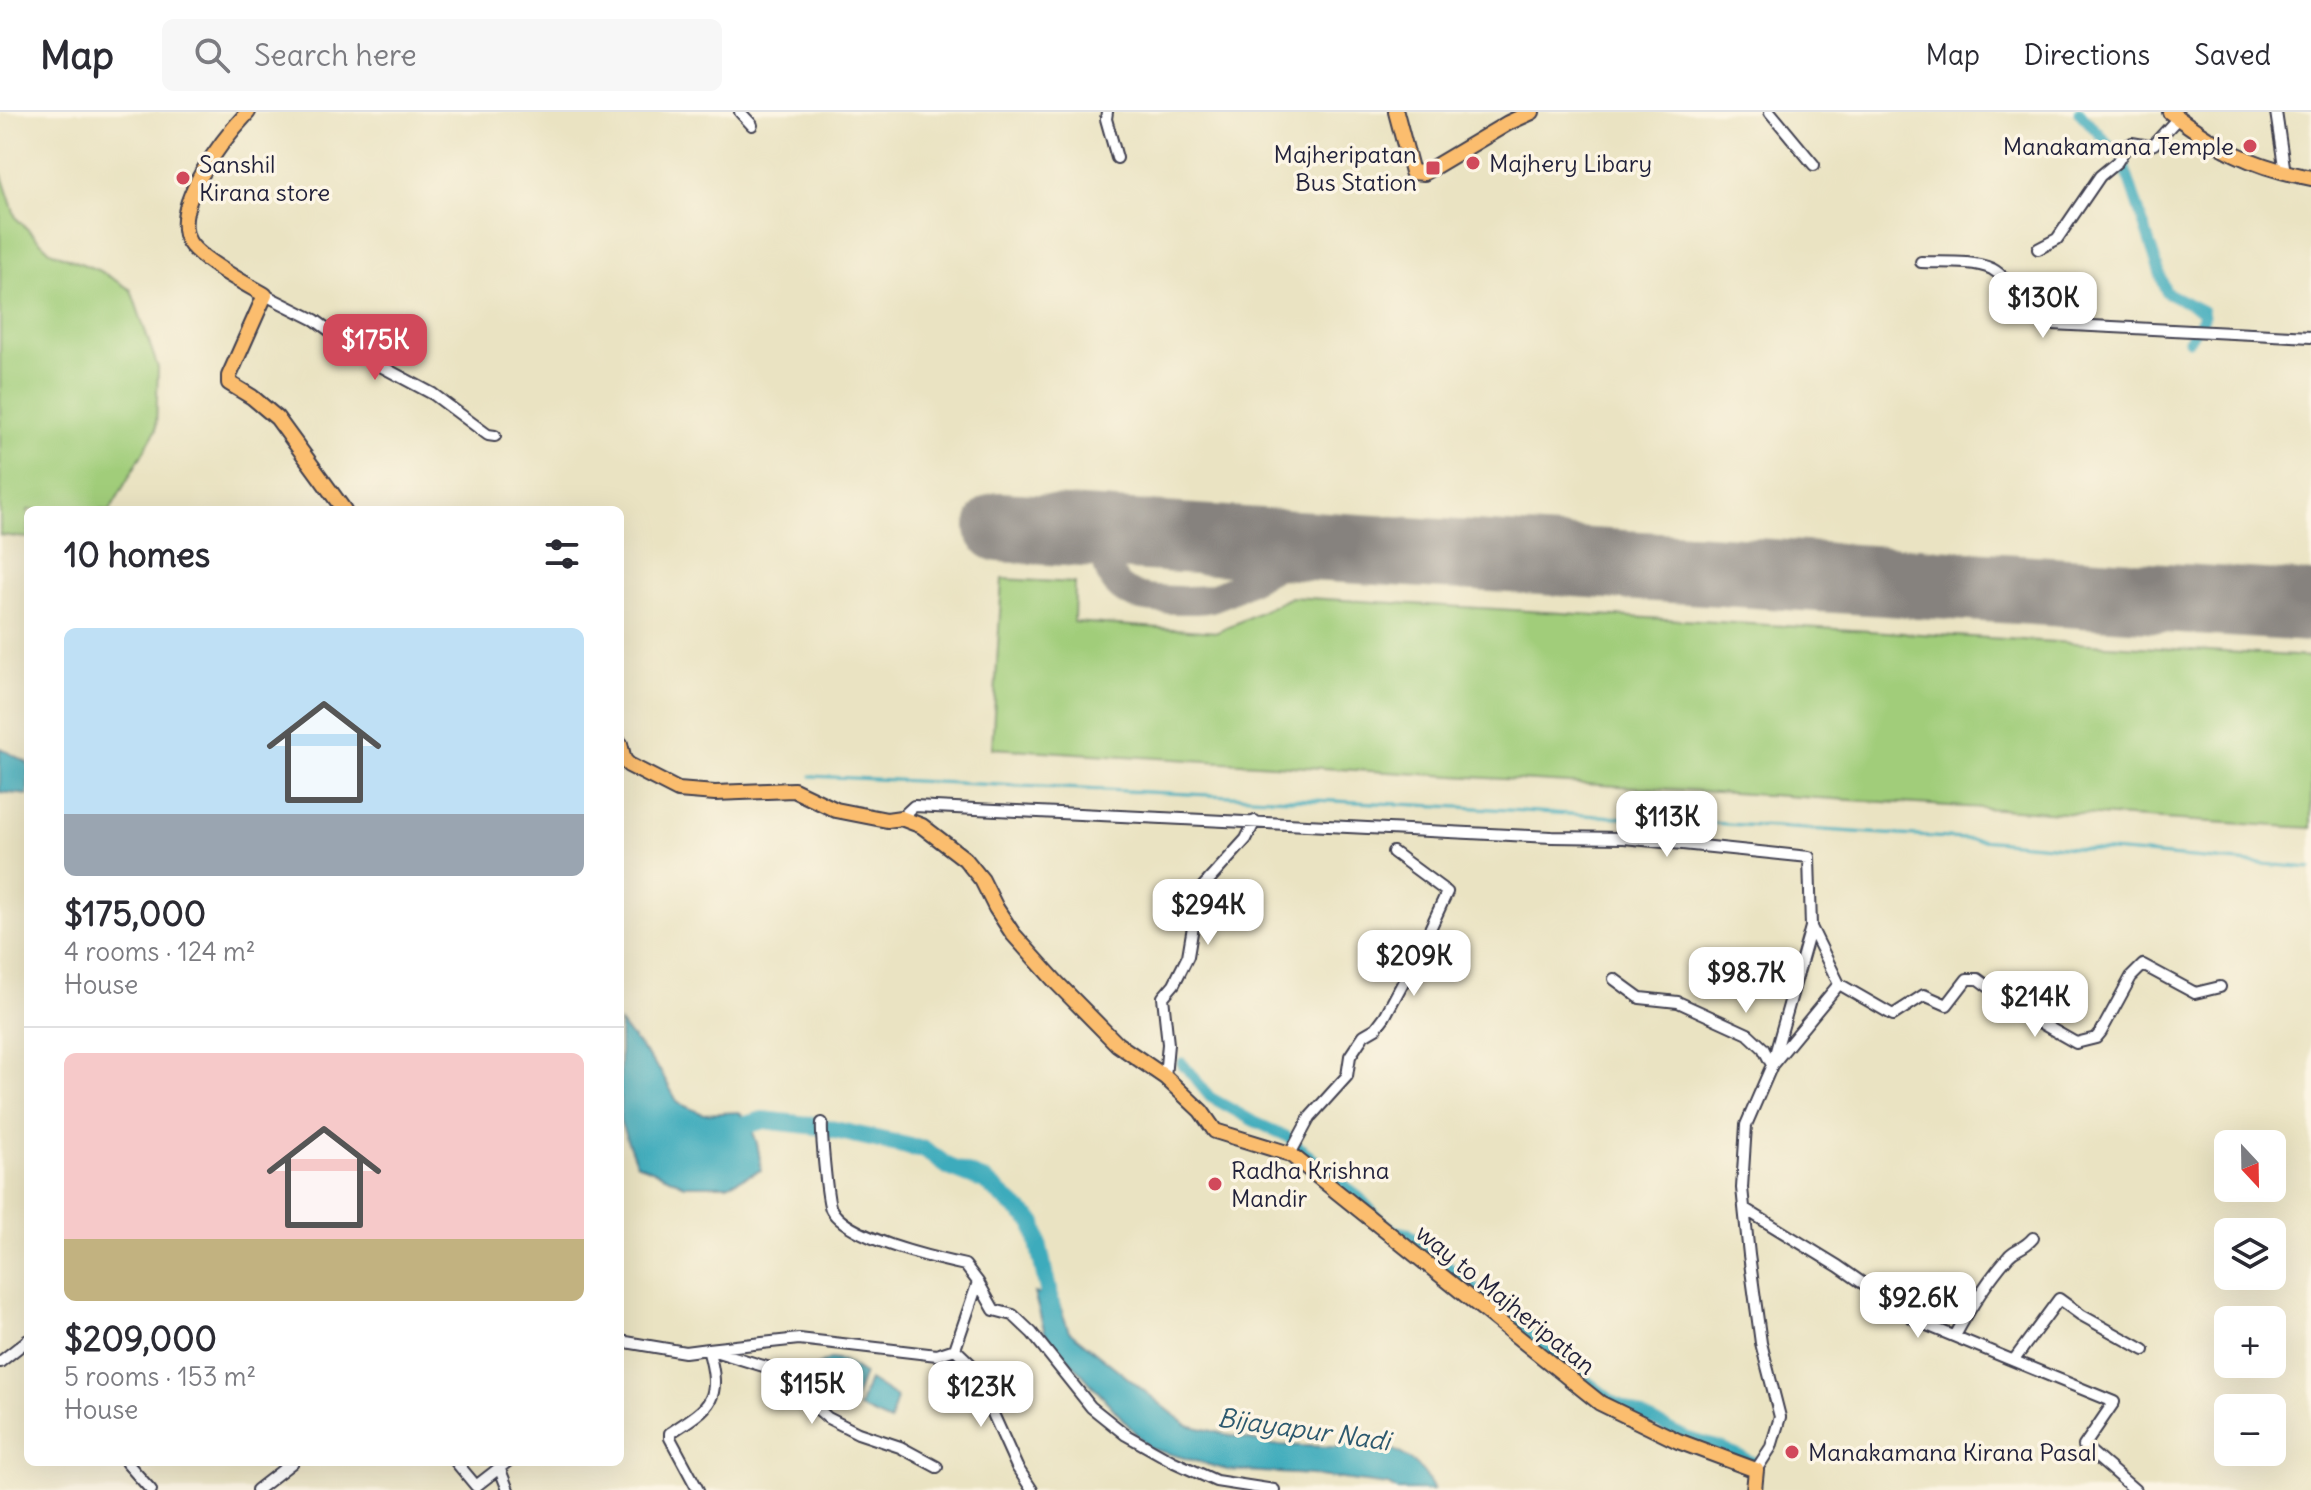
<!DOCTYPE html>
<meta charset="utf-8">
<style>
:root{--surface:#fff;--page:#f7f7f7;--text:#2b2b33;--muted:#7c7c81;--line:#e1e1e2;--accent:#d1495b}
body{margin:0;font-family:Delius,sans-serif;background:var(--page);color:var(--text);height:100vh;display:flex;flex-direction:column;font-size:30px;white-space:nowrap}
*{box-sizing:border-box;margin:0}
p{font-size:26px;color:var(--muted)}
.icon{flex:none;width:44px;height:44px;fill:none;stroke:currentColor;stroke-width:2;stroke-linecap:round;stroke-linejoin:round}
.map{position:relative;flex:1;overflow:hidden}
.drawer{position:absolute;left:24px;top:394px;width:600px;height:960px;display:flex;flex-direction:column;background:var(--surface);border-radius:12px;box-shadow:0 8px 32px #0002}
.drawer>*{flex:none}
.needle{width:52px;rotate:158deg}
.controls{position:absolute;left:2214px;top:1018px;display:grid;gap:16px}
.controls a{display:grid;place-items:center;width:72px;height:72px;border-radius:12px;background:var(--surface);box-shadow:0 8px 32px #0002;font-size:40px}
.price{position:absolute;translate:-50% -68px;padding:0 18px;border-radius:16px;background:#fff;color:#222;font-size:26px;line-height:52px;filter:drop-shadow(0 2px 4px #0008)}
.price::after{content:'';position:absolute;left:50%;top:48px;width:24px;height:18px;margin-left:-12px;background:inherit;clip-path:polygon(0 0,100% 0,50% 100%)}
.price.on{background:var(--accent);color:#fff}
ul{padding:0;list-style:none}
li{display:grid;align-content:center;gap:16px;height:424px;padding:0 40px}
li+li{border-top:2px solid var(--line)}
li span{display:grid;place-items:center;height:248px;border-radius:12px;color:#555}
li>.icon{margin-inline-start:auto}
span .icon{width:144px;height:144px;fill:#fffc;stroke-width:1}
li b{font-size:34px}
h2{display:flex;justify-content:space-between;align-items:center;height:96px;padding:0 40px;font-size:34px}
header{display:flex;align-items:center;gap:48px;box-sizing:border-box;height:112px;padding:0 40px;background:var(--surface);border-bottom:2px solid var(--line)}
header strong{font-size:38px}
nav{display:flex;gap:44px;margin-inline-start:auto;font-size:28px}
.search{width:560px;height:72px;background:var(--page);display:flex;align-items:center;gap:20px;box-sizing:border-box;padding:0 28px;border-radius:12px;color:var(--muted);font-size:30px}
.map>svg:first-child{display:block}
.green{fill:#a1cd7a;stroke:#62785a;stroke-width:2}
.water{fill:#3eabbc;stroke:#30667c;stroke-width:2}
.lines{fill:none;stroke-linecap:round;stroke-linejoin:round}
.stream{stroke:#3eabbc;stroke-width:3}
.canal{stroke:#3eabbc;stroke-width:11}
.river{stroke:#3eabbc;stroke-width:18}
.taxiway{stroke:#86827e;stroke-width:28}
.runway{stroke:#86827e;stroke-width:70}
.minor-casing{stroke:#403f4f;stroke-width:14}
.major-casing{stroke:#403f4f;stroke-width:18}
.minor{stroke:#fff;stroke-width:10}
.major{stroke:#fbbd6e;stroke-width:14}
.poi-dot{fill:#d1495b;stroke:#fcf5e5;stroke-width:3}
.labels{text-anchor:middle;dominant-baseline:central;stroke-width:7;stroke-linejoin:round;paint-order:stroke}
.poi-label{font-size:24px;fill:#22223b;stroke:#fcf5e5;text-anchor:start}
.street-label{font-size:24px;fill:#22223b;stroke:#fcf5e5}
.water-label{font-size:26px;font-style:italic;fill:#2d596f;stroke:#fcf5e5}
</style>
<header>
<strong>Map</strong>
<div class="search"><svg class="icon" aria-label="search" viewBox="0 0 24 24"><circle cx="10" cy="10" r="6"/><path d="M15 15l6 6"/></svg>Search here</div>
<nav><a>Map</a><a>Directions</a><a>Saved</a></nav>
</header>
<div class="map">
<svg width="2311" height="1378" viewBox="0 0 2311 1378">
<rect width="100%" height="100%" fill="#fcf5e5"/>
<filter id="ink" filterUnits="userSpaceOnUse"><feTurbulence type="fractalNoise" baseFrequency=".0125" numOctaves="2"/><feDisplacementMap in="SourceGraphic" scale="16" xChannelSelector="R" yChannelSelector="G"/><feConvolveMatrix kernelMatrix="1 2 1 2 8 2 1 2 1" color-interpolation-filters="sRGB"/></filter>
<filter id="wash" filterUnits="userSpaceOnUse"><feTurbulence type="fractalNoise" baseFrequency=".006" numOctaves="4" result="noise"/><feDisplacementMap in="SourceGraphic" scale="32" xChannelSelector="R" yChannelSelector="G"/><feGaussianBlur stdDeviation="1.8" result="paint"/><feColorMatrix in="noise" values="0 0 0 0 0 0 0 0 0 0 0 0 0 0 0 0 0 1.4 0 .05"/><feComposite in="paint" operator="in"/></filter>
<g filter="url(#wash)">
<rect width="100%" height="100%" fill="#eae3c2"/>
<path class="green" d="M 0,58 L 16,106 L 50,139 L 100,159 L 131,178 L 158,256 L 156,318 L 110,398 L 28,398 L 28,426 L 0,423 Z
M 1002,467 L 1075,471 L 1074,510 L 1218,520 L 1291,485 L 2311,545 L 2311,716 L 992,636 Z"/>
<path class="water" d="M 0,636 L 28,651 L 28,683 L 0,680 Z
M 620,911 L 661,960 L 678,991 L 703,1002 L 739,1000 C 756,1019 759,1034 761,1058 L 727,1073 L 685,1073 L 636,1051 L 620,1009 Z
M 1034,1181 L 1057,1186 L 1069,1219 L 1187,1313 L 1272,1333 L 1336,1335 L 1354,1330 L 1394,1338 L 1410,1347 L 1423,1359 L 1434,1378 L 1397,1378 L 1388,1373 L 1311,1363 L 1227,1358 L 1149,1336 L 1045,1221 Z
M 830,1247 L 844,1249 L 864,1262 L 852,1293 L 829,1277 L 827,1268 L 805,1259 Z
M 869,1268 L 897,1286 L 890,1310 L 859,1296 Z"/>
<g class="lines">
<path class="stream" d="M 811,664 L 1460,695 L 1980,728 L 2311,756"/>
<path class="canal" d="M 2079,0 L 2113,37
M 2123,50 L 2166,180 L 2203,199 L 2204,204 L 2189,228
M 1182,951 L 1210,985 L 1253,1009 L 1286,1024 L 1360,1086 L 1380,1108 L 1395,1119 L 1408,1121 L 1546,1237 L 1613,1289 L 1687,1325 L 1722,1335 L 1755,1351"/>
<path class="river" d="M 726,1019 L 763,1008 L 817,1014 L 925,1038 L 949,1055 L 985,1069 L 1034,1111 L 1054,1207"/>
<path class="taxiway" d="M 1210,428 C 1176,420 1140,381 1112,424 C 1105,434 1105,448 1109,459 C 1121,489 1152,487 1178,488 C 1190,488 1203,489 1214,485 C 1247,474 1275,450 1308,440 C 1320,436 1333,437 1345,436"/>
<path class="runway" d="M 1000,415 L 2311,495"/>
</g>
</g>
<g filter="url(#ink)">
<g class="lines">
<g class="minor-casing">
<path id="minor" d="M 740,0 L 752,13
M 1107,0 L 1106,7 L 1117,46
M 1770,0 L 1814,53
M 2276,0 L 2285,61
M 2038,137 L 2057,127 L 2100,64 L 2117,50 L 2127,34 L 2132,31 L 2149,34 L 2154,32 L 2178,6
M 1921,150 C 1943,151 1972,148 1992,157 C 2018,171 2015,204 2052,212 L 2311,225
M 265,183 L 315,208 L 373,250 L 433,282 L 488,323 L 495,324
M 901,706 L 914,694 L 1552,725 L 1624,726 L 1809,745 L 1811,815 L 1839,872 L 1772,953 L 1746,1013 L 1742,1076 L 1749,1143 L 1761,1231 L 1780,1305 L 1771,1335 L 1756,1358
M 1614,867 L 1640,886 L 1678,890 L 1748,922 L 1763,936 L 1772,953 L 1811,815
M 1839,872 L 1893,903 L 1924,883 L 1947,893 L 1967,867 L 1978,867 L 2025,902 L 2076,931 L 2096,926 L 2101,920 L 2131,865 L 2143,853 L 2195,881 L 2220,875
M 1165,965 L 1168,932 L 1163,885 L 1174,872 L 1188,844 L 1199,779 L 1246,727 L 1255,709
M 1290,1042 L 1310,1005 L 1347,964 L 1350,944 L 1364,923 L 1376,916 L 1385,904 L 1419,841 L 1447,780 L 1393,740
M 1745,1097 L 1838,1154 L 1917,1209 L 2114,1290 L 2084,1334 L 2135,1378
M 978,1170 L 994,1198 L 1013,1203 L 1032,1221 L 1091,1295 L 1126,1323 L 1174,1350 L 1216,1369 L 1274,1378
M 1955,1224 C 1970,1196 1988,1168 2008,1145 C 2015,1136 2023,1138 2033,1126
M 620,1229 L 685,1240 L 708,1237 L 786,1261 L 813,1293 L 828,1306 L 858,1321 L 900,1335 L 937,1355
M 955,1237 L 977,1258 L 994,1304 L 1017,1355 L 1032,1378
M 2014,1248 L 2059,1187 L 2081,1203 L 2144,1238
M 0,1250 L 28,1228
M 126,1350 L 151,1378
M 456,1350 L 476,1374 L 507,1350
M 499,1355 L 508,1378
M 257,1378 L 293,1350
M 698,1378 L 670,1326 L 670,1321 C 710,1295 723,1289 708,1237 L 799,1227 L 937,1243 L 955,1237 L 978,1170 L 965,1153 C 933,1146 846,1126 831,1097 C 827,1089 821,1021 822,1011"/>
</g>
<g class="major-casing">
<path id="major" d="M 248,0 C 225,25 169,94 189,130 C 199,147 247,173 265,183 L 229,264 L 229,271 L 252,285 L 277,306 L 344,398
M 1396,0 L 1412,60 L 1424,61 L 1508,11 L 1532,0
M 2170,0 C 2219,37 2250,54 2311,66
M 620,632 L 624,648 L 629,653 L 678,678 L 715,681 L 794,678 L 836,698 L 887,708 L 901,706 L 922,714 L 965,747 L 982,768 L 996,796 L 1013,822 L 1056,870 L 1117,932 L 1165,965 L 1201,999 L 1215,1019 L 1290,1042 L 1600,1291 L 1678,1329 L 1756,1358 L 1754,1378"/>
</g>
<use href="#minor" class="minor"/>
<use href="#major" class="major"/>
</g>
</g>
<g class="poi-dot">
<circle cx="2250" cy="34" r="8"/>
<circle cx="1473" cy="51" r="8"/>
<rect x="1425" y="48" width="16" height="16" rx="4"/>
<circle cx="183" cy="66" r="8"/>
<circle cx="1215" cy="1072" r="8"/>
<circle cx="1792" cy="1340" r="8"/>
</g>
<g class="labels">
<g class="poi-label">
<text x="2234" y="34" text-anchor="end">Manakamana Temple</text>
<text x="1417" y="42" text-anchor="end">Majheripatan<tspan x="1417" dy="28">Bus Station</tspan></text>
<text x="1489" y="51">Majhery Libary</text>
<text x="199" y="52">Sanshil<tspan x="199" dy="28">Kirana store</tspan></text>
<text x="1231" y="1058">Radha Krishna<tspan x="1231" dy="28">Mandir</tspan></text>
<text x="1808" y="1340">Manakamana Kirana Pasal</text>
</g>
<g class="street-label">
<text transform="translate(1506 1187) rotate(39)">way to Majheripatan</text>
</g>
<g class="water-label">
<text transform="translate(1304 1317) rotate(8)">Bijayapur Nadi</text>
</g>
</g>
</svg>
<div class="controls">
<a><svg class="needle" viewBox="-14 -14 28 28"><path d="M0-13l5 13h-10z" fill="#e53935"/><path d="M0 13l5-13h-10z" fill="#7c7c81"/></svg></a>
<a><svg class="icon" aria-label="layers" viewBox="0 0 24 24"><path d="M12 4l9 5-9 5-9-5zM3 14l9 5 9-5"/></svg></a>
<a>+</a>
<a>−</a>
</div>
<b class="price" style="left:2043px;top:228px">$130K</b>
<b class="price on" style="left:375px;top:270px">$175K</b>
<b class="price" style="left:1667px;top:747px">$113K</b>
<b class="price" style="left:1208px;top:835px">$294K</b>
<b class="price" style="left:1414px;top:886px">$209K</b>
<b class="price" style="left:1746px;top:903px">$98.7K</b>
<b class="price" style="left:2035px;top:927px">$214K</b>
<b class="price" style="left:1918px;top:1228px">$92.6K</b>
<b class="price" style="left:812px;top:1314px">$115K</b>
<b class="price" style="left:981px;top:1317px">$123K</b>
<section class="drawer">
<h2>10 homes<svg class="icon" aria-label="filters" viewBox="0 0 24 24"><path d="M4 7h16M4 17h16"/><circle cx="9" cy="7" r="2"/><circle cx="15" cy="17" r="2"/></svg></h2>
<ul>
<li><span style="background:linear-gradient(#bfe0f5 75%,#9aa5b1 0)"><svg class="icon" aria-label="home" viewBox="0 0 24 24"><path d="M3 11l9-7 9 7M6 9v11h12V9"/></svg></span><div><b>$175,000</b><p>4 rooms · 124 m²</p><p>House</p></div></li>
<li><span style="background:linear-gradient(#f6c9c9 75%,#c2b280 0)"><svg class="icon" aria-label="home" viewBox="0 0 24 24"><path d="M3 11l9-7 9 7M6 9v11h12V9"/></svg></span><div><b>$209,000</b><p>5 rooms · 153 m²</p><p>House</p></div></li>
</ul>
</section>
</div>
